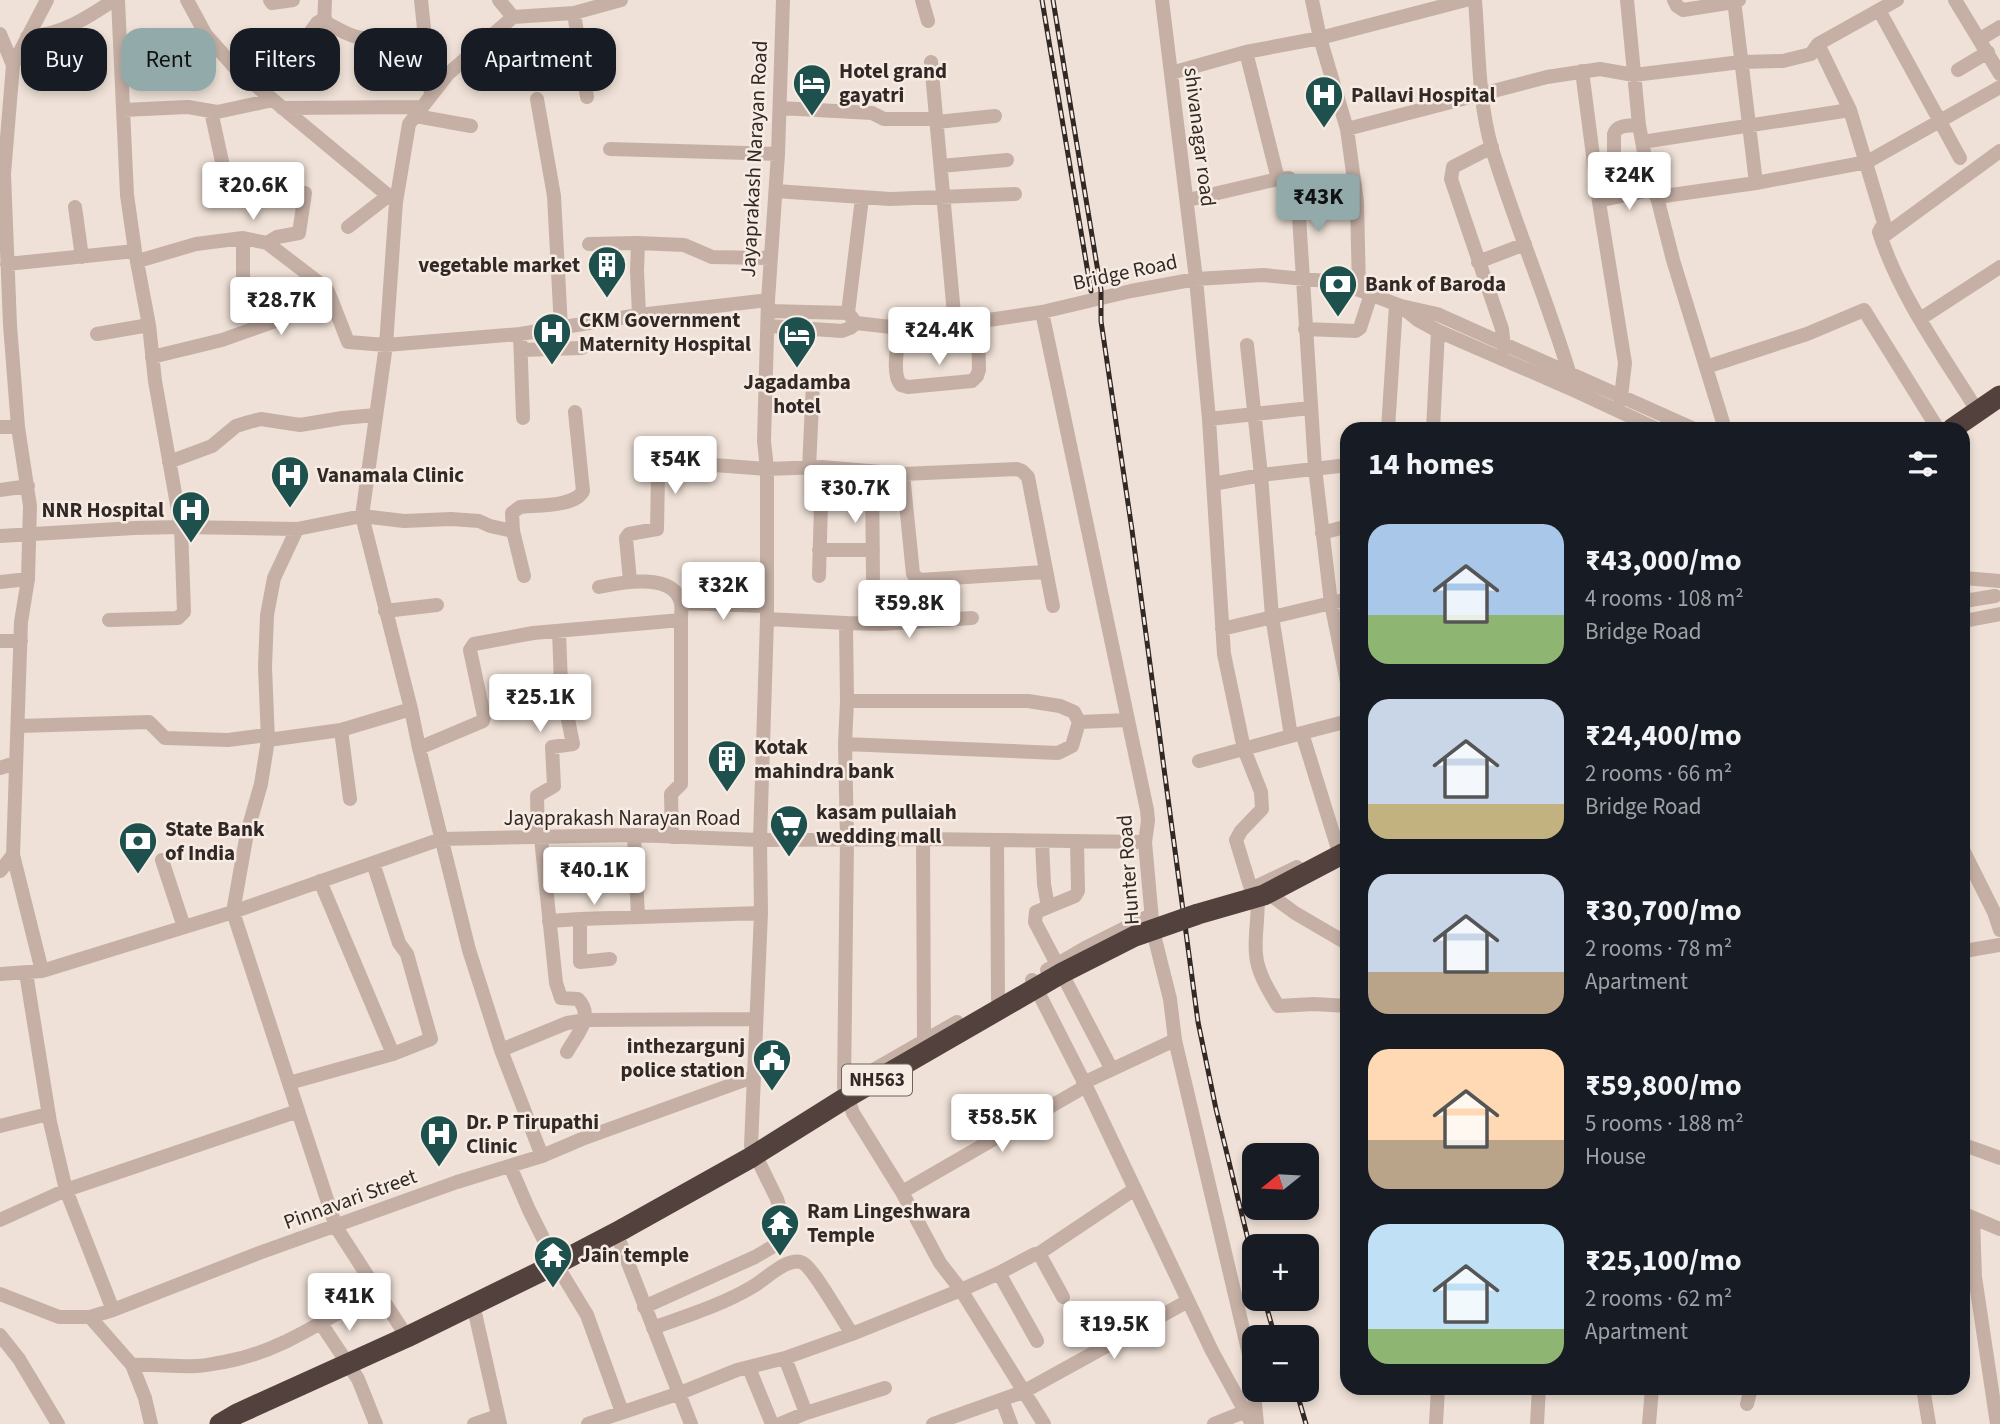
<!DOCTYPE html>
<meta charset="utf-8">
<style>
:root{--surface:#171b24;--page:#20242c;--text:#f1f3f6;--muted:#9ea1a6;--accent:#92aaaa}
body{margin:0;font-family:"Source Sans 3",sans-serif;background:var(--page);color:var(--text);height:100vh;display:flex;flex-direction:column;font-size:26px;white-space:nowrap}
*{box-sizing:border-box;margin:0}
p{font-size:23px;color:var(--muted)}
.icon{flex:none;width:38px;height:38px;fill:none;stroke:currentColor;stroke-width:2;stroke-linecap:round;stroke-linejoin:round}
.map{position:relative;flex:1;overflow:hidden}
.sheet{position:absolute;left:1340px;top:422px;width:630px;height:973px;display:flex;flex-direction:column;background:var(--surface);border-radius:21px;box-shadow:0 4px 10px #0003}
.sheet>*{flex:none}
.banner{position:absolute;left:21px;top:28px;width:665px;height:63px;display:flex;gap:14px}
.needle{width:46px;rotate:252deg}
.fabs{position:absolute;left:1242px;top:1143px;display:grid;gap:14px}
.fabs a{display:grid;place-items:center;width:77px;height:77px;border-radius:14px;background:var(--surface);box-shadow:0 4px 10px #0003;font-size:35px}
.price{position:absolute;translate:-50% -60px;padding:0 16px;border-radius:7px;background:#fff;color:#222;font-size:23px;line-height:46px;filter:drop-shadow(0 2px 4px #0008)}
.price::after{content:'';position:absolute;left:50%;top:42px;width:21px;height:16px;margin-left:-10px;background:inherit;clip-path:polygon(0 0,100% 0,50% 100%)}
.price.active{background:var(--accent);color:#111}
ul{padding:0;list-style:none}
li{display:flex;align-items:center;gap:21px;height:175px;padding:0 28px}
li span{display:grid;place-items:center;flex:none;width:196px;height:140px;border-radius:21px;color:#555}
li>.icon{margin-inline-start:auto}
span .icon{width:84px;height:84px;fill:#fffc;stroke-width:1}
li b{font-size:30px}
h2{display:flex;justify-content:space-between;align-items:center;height:84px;padding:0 28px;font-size:30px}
.tag{padding:0 24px;border-radius:21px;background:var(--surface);box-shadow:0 4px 10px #0003;font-size:24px;line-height:63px}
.tag.active{background:var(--accent);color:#111}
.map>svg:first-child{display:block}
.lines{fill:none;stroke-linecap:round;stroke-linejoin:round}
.minor{stroke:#c6b0a5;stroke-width:14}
.highway{stroke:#52413d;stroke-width:21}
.rail-casing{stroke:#322825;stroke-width:5}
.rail{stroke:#f7ece3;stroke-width:2.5;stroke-dasharray:8;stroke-linecap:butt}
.highway-bridge{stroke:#52413d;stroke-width:21}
.labels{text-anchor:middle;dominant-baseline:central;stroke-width:5;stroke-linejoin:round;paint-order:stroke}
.shield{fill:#f7ece3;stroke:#6d635e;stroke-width:2}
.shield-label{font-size:19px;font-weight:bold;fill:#322825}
.poi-label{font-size:21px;font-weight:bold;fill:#322825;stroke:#f7ece3;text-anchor:start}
.street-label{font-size:21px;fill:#322825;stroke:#f7ece3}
</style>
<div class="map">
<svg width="2000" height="1424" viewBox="0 0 2000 1424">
<rect width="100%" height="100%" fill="#efe1d7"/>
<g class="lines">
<path class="minor" d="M 118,0 L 127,195 L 135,251 L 149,325 L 155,381 L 181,527 L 297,529 L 362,516 L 404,521 L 451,519 L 479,521 L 490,526 L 513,531 L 524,576
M 187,0 L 206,35 L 237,70 L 396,202
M 270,0 L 272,3 L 293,0
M 421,0 L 431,95
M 499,0 L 513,17 L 448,74 L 409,124 L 396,202 L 386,345 L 362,516 L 411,709 L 419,748 L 469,950 L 501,1050 L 542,1156
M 922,0 L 928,21
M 1162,0 L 1196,279 L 1209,419 L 1224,654 L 1244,749 L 1261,792 L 1262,809 L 1241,831 L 1236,840 L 1251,889 L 1257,891 C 1260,912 1254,933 1256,954 C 1257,972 1269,991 1278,1006 L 1314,1004 L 1348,1006
M 1312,0 L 1320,38 L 1347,129 L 1357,202 L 1359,290
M 1475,0 C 1479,49 1478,101 1492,149 C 1515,224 1546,297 1569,372
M 1627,0 L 1639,125 L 1651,190 L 1657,197 L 1673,260 L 1725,429
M 1674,0 L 1677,6 L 1683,10 L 1734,2 L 1739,0
M 1734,0 L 1756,183
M 1955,0 L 2000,74
M 1879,10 L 1960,158
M 574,13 L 587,97
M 513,17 L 574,13 L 621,0
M 325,22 C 350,36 359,42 388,36
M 0,34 L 13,65
M 27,37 C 61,35 87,18 114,0
M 1980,39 L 2000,27
M 1818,44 L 1850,110 L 1884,223 L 1879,232 C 1900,297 1942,354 1978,412
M 1246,52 L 1278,179
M 323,56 L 325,0
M 931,62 L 955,325
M 237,70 L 268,50 L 309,34 L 317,23 L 325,18
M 1958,70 L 1988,52
M 1582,71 L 1599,202 L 1625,363 L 1621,397 L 1616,410
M 1171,73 L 1246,52 L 1320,38 L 1466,0
M 537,99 L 554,196 L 561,328
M 282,108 L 421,107
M 780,108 L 872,113 L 884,119 L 937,119
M 123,110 L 188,107 L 217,112 L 273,100
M 211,111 L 229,194
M 416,116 L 471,126
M 937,122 L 995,116
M 1347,129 L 1547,77 L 1600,69 L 1634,75 L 1741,62 L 1783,61 L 1811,54 L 1818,44 L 1897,0
M 1642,142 L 1850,110
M 1492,147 L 1453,167 L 1451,179 L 1502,329 L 1504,348
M 610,149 L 778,154
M 941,166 L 1007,160
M 776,191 L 890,199 L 1015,194
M 1614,196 L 1614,134 C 1617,124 1630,126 1639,125
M 1657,197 L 1756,183 L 1867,162 L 2000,87
M 1607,199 L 1651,190
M 1188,200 L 1278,179 L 1289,178 L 1297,185 L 1315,468 L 1331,603 L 1348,687
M 75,207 L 82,257
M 348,227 L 388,196
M 243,238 L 243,281 L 248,304
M 1881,238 L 2000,151
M 267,243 L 277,237 L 299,233 L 305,193
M 638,243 L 637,271 L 639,315
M 589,244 L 638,243 L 684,245 L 712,257 L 770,258
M 138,261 L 196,244 L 243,238 L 267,243 L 326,288 L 332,301
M 1478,262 L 1525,244
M 7,264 L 135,251
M 1402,307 L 1418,320 L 1438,331 L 1569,388 L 1657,429
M 768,311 L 848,313 L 853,319
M 1042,312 L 1147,810 L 1148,821 L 1145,842 L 1153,931 L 1170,999 L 1175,1040 L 1251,1363 L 1257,1424
M 848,313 L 862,198
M 1920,319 L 2000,267
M 856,323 L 900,328 L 955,325 L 1042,312 L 1131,291 L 1196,279 L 1263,275 L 1326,281 L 1359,290 L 1401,306 L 1437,314 L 1694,429
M 768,326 L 842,331 L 850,328 L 856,323
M 900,328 C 898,343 891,374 901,385 L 908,387 L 972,381 L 977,376 L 979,370 L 978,322
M 1305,329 L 1356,331 L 1360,328 L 1371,294
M 97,334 L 149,325
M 520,334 L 523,418
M 1247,345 L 1261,475 L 1272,616 L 1291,736
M 521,350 L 582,348
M 152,357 L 222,340 L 332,301 L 348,342 L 386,345 L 520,334 L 639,315 L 768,300
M 1706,367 L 1807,334 L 1864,310 L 1938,429
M 1209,419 L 1310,408
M 0,427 L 18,427
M 1388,429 L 1396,305
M 1433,429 L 1438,331
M 169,462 L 212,446 L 236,426 L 249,422 L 261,419 L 300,425 L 342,418 L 376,415
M 809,468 L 813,383
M 872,471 L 873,578
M 903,474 L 913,574 L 919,580 L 1045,572
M 1213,484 L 1261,475 L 1348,465
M 0,490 L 28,486
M 297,529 L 274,578 L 267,615 L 265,667 L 268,740 L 261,784 L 247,833 L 233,912 L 336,1227 L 407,1337
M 513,531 L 512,513 L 520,507 C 537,505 575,507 583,491 L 575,412
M 1322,533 L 1348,526
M 0,536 L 134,528 L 181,527 L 184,612 L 178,618 L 109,620
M 819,550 L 873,550
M 819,576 L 822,467
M 1964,578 L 2000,581
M 630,581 L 626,538 L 629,534 L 657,529 L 658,475 L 659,471 L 663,468 L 714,465 L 767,469 L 822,467 L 903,474 L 1017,469 L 1022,471 L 1028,477 L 1053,606
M 0,582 L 28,579
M 1964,601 L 1995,596
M 681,603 L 767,606
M 385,611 L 437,605
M 767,619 L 846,623 L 847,701 L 845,744 L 847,840 L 844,1087 L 853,1113 L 902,1192 L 940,1263 L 961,1290 L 1044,1424
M 1964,621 L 2000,614
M 846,623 L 882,624 L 972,618
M 1222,629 L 1348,599
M 0,641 L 21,641
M 847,701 L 1028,701 L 1060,706 L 1074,712 L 1079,722 L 1128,720
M 19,726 L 149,722 L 165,738 L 228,740 L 267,735
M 341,730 L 350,799
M 1302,733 L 1348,721
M 268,740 L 341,730 L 411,709
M 845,744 L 1058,753 L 1072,746 L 1079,722
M 419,748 L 483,721 L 484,716 L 470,650 L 474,644 L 533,633 L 681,620 C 681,615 682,608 681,603 C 674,572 622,582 599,587
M 1199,761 L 1302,733 L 1338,849
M 0,768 L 15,763
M 634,835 L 638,916
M 672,837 L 671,794 L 681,784 L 681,620
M 538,838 L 537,796 L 554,786 L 552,747 L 573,744 L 561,685 L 559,631
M 541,838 L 556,983 L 561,998 L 578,999 C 595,1017 577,1034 567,1052
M 923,839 L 924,1040
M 997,840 L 998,999
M 1042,842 L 1044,884 L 1048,907
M 1077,842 L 1078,891 L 1075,896 L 1036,912 L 1035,922 L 1111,1068
M 1964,852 L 1994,912 L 2000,930
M 162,860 L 184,927
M 0,871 L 13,855
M 320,881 L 393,1054
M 1251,889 L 1297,867
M 1268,893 L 1295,913 L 1348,944
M 580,919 L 761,913
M 549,921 L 580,919 L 580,962 L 610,959
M 1964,951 L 2000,945
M 1047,970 L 1085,948 L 1151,915
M 42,971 L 13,855 L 21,622 L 28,579 L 30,506 L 18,427 L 10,325 L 4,174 L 13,65 L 47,0
M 26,973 L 50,1122 L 66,1190 L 113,1310
M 0,974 L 42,971 L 233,912 L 441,839 L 634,835 L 760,840 L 767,619 L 767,469 L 764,441 L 768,300 L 778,154 L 783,0
M 1032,980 L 1086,1086 L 1212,1351 L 1252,1424
M 501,1050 L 567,1023 L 586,1020 L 756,1019
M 868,1073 L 957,1022
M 289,1083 L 393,1054 L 431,1039 L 407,954 L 399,943 L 373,863
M 1083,1083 L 1175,1040
M 0,1126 L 48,1114
M 1964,1145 L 2000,1158
M 510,1166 L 529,1210 L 556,1264 L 587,1315 L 622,1412
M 902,1192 L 1086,1086
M 1964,1214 L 2000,1229
M 1973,1218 L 1975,1277 L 1997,1424
M 0,1220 L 66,1190 L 298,1111
M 616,1232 L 691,1424
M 1038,1254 L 1135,1189
M 999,1273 L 1037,1341
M 0,1294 L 59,1317 L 90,1317 L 113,1310 L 259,1253 L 457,1182 L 542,1156 L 582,1139 L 753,1077
M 473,1304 L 500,1424
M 644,1307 L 755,1257 L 779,1243 L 783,1232 L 784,1223 L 777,1199 L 751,1146 L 761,913 L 760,840 L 923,839 L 1145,842
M 90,1317 L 132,1365 C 154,1364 176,1367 197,1366 C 206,1366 216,1363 224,1362 C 281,1352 327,1318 376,1291
M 320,1322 L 358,1379 L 376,1424
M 653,1328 C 686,1316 722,1305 752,1287 C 765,1280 789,1255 803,1263 C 814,1269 843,1321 852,1334
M 0,1335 L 19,1359 L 58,1424
M 785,1358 L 806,1413
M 132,1365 L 145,1398 L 151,1424
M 749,1368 L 772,1424
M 1923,1388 L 1929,1424
M 1002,1400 L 1011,1424
M 1747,1404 L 1751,1388
M 474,1424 L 497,1416
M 588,1424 L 680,1393 L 737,1370 L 785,1358 L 852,1334 L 961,1290 L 999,1273 L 1035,1254 L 1041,1257 L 1063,1297
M 780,1424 L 806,1413 L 885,1388
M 933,1424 L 1023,1392 L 1188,1301
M 1214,1424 L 1244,1412
M 1436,1424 L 1438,1388
M 1537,1424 L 1539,1388
M 1649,1424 L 1652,1388"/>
<path class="highway" d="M 1952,429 L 2000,396
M 220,1424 L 237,1414 L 407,1337 L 556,1264 L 623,1229"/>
<g class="rail-casing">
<path id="rail" d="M 1042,0 L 1091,291
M 1053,0 L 1101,290 L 1101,321 L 1132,530 L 1198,1022 L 1216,1109 L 1255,1268
M 1264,1298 L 1275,1337
M 1296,1390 L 1306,1424"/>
</g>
<use href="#rail" class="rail"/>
<path class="highway-bridge" d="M 623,1229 L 750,1158 L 844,1099 L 1062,973 L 1135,936 L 1198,914 L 1264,895 L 1348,851"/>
</g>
<defs>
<g id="hotel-pin" transform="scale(2.0125)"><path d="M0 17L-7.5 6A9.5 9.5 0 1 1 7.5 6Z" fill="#1e504e" stroke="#f7ece3"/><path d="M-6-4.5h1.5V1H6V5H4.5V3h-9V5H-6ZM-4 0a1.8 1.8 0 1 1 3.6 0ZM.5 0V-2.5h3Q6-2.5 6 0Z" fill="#fff"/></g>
<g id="hospital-pin" transform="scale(2.0125)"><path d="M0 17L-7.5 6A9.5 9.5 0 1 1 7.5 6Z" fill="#1e504e" stroke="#f7ece3"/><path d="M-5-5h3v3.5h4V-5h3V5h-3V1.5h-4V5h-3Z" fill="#fff"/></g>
<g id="building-pin" transform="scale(2.0125)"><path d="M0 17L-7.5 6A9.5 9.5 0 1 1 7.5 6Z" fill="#1e504e" stroke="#f7ece3"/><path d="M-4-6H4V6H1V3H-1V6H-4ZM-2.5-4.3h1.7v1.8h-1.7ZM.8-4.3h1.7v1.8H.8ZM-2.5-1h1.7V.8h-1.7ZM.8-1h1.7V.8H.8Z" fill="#fff"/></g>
<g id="bank-pin" transform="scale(2.0125)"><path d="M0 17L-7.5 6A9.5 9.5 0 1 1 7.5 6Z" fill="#1e504e" stroke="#f7ece3"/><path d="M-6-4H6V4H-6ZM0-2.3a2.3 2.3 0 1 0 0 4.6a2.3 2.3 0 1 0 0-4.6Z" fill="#fff"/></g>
<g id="supermarket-pin" transform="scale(2.0125)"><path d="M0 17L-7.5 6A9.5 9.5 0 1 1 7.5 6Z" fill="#1e504e" stroke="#f7ece3"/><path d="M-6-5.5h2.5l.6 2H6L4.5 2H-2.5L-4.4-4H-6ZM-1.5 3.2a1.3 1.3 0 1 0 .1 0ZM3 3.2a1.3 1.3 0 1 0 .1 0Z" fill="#fff"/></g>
<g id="civic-pin" transform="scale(2.0125)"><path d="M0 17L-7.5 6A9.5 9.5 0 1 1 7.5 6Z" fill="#1e504e" stroke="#f7ece3"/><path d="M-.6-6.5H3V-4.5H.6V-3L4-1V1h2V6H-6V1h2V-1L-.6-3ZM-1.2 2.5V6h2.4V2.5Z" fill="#fff"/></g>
<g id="temple-pin" transform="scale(2.0125)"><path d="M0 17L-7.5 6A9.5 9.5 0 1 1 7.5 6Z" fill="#1e504e" stroke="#f7ece3"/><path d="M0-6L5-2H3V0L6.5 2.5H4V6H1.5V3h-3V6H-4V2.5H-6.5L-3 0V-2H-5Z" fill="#fff"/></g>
</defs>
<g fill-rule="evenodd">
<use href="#hotel-pin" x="812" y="83"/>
<use href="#hospital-pin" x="1324" y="95"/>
<use href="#building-pin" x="607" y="265"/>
<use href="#bank-pin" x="1338" y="284"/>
<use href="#hospital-pin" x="552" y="332"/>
<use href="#hotel-pin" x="797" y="335"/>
<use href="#hospital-pin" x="290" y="475"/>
<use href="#hospital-pin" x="191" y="510"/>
<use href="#building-pin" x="727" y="759"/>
<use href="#supermarket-pin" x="789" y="824"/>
<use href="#bank-pin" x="138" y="841"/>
<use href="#civic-pin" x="772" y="1058"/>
<use href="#hospital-pin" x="439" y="1134"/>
<use href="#temple-pin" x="780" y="1223"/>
<use href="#temple-pin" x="553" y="1255"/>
</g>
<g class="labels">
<rect class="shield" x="842" y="1064.5" width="70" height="31" rx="5"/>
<g class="shield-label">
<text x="877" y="1080">NH563</text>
</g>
<g class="poi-label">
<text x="839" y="71">Hotel grand<tspan x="839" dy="24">gayatri</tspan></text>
<text x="1351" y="95">Pallavi Hospital</text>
<text x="580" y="265" text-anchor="end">vegetable market</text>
<text x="1365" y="284">Bank of Baroda</text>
<text x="579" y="320">CKM Government<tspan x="579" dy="24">Maternity Hospital</tspan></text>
<text x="797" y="382" text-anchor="middle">Jagadamba<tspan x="797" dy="24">hotel</tspan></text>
<text x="317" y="475">Vanamala Clinic</text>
<text x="164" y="510" text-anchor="end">NNR Hospital</text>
<text x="754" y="747">Kotak<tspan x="754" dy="24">mahindra bank</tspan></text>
<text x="816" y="812">kasam pullaiah<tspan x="816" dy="24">wedding mall</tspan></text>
<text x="165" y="829">State Bank<tspan x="165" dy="24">of India</tspan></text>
<text x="745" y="1046" text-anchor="end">inthezargunj<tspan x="745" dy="24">police station</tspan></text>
<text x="466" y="1122">Dr. P Tirupathi<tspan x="466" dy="24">Clinic</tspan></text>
<text x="807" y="1211">Ram Lingeshwara<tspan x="807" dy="24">Temple</tspan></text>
<text x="580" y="1255">Jain temple</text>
</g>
<g class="street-label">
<text transform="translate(1200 137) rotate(83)">shivanagar road</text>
<text transform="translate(754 159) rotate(-87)">Jayaprakash Narayan Road</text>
<text transform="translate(1125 272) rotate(-12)">Bridge Road</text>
<text x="622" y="818">Jayaprakash Narayan Road</text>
<text transform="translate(1128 870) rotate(-94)">Hunter Road</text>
<text transform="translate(350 1199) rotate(-20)">Pinnavari Street</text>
</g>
</g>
</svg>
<div class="fabs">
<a><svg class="needle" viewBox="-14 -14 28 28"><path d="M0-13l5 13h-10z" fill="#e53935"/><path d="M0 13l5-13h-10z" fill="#9ea1a6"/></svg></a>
<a>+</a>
<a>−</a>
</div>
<b class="price" style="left:1629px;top:212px">₹24K</b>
<b class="price" style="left:253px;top:222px">₹20.6K</b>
<b class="price active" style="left:1318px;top:234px">₹43K</b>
<b class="price" style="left:281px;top:337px">₹28.7K</b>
<b class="price" style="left:939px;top:367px">₹24.4K</b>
<b class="price" style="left:675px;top:496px">₹54K</b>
<b class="price" style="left:855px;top:525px">₹30.7K</b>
<b class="price" style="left:723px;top:622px">₹32K</b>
<b class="price" style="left:909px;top:640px">₹59.8K</b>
<b class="price" style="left:540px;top:734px">₹25.1K</b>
<b class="price" style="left:594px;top:907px">₹40.1K</b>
<b class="price" style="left:1002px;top:1154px">₹58.5K</b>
<b class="price" style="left:349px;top:1333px">₹41K</b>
<b class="price" style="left:1114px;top:1361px">₹19.5K</b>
<div class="banner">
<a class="tag">Buy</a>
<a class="tag active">Rent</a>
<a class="tag">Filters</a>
<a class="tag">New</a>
<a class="tag">Apartment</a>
</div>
<section class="sheet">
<h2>14 homes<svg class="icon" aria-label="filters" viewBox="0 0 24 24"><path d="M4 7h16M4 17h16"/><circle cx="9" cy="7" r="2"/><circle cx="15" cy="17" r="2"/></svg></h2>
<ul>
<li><span style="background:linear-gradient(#a9c7e8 65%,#8fb573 0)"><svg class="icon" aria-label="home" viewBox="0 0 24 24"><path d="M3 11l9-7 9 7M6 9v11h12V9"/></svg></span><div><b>₹43,000/mo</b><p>4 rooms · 108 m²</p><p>Bridge Road</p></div></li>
<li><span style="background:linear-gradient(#c9d6e8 75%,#c2b280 0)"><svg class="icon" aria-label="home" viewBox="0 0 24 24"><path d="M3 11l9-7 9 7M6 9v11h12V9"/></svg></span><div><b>₹24,400/mo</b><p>2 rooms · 66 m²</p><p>Bridge Road</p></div></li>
<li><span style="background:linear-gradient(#c9d6e8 70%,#b9a48a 0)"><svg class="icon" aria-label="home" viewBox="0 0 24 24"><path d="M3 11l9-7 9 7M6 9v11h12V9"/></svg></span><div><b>₹30,700/mo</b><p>2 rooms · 78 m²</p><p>Apartment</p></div></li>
<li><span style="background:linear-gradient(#ffd9b3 65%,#b9a48a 0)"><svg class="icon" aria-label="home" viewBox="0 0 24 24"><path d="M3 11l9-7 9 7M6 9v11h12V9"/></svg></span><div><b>₹59,800/mo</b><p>5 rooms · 188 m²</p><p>House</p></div></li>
<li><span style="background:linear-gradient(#bfe0f5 75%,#8fb573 0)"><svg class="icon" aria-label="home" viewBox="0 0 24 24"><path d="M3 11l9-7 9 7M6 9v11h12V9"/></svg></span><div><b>₹25,100/mo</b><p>2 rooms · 62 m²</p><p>Apartment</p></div></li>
</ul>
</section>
</div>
